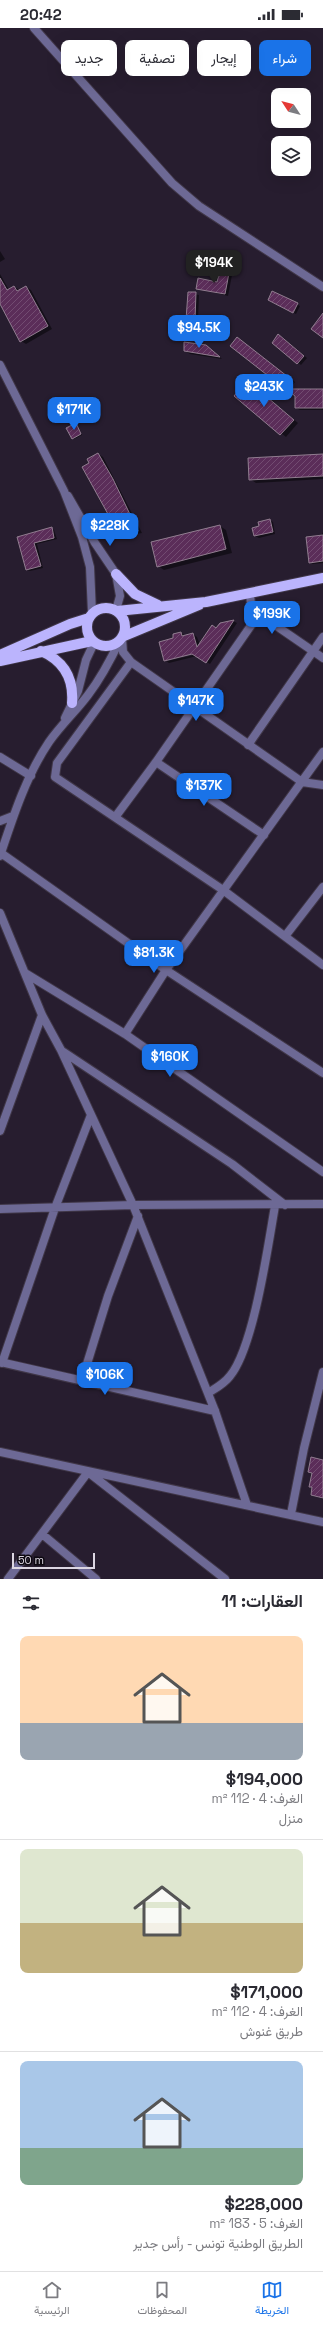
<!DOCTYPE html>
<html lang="ar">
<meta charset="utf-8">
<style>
:root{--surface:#fff;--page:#f2f2f3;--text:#2b2b33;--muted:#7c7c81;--line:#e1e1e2;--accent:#1a73e8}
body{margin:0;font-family:"Space Grotesk",Vazirmatn,sans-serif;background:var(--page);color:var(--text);direction:rtl;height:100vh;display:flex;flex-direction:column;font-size:15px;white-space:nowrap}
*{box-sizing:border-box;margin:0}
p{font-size:13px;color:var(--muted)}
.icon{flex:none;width:22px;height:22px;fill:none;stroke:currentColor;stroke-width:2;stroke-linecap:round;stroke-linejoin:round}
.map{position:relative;height:1551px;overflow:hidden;direction:ltr}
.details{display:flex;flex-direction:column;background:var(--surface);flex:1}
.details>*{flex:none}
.hud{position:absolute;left:12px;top:12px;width:299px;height:36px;direction:rtl;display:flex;gap:8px}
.needle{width:26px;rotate:306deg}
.fabs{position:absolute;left:271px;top:60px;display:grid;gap:8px}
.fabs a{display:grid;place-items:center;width:40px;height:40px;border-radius:8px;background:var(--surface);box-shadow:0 4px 16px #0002;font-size:20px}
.scale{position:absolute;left:12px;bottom:10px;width:83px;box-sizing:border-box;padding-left:4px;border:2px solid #dcd6e2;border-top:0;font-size:11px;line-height:14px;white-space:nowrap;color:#dcd6e2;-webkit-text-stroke:3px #0d0911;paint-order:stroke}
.price{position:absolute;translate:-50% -34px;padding:0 9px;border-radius:8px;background:var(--accent);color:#fff;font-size:13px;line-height:26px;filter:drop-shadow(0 1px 2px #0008)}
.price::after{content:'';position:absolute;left:50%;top:24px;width:12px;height:9px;margin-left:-6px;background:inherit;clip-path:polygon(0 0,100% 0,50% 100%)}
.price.on{background:#222;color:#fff}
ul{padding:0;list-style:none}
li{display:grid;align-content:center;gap:8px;height:212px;padding:0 20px}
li+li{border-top:1px solid var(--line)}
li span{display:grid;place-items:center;height:124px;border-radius:8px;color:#555}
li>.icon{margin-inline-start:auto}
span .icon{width:72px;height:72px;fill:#fffc;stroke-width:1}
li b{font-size:17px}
h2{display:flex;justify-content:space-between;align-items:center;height:48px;padding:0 20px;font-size:17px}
.tag{padding:0 14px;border-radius:8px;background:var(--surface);box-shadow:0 4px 16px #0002;font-size:14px;line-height:36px}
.tag.on{background:var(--accent);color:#fff}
.status{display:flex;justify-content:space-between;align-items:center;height:28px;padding:0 20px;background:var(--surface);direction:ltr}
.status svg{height:11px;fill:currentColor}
.dock{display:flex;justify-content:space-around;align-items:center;height:56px;border-top:1px solid var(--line);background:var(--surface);font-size:11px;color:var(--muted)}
.dock a{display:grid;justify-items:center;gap:2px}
.dock .on{color:var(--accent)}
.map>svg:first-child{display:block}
.shadow{fill:#0007;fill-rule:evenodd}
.building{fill:url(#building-hatch);stroke:#917d90}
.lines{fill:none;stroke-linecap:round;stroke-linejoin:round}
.minor-casing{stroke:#403748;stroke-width:10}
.tertiary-casing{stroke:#403748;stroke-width:10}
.primary-casing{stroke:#403748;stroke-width:12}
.minor{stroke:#6d6995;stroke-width:8}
.tertiary{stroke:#6d6995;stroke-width:8}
.primary{stroke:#bbb4fd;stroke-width:10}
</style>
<div class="status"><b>20:42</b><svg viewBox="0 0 49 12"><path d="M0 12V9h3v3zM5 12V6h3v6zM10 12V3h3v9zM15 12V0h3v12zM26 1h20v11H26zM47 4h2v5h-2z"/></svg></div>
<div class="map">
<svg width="323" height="1551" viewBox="0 0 323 1551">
<defs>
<pattern id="building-hatch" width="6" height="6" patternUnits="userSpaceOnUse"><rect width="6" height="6" fill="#5b2d59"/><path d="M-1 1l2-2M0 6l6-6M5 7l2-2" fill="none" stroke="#724b71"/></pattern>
</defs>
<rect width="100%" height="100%" fill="#271d2f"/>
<path class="shadow" d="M 0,223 L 5,231 L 0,234 Z
M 0,246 L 9,262 L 14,259 L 20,262 L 26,259 L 31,262 L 52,301 L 26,316 L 21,313 L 0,271 Z
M 229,246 L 232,247 L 228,268 L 197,260 L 218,255 Z
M 273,264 L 300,278 L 296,286 L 272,274 Z
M 189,265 L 199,267 L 198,293 L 187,291 Z
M 282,309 L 307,330 L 301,337 L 273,315 Z
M 238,310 L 295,354 L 289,362 L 233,319 Z
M 211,321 L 222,331 L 190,326 L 185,323 Z
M 252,356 L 298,395 L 286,409 L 235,368 Z
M 323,362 L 323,382 L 300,382 L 296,380 Z
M 76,396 L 82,407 L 74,411 L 72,410 Z
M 98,426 L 103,429 L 142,505 L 124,508 L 120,506 L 90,435 Z
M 323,427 L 323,451 L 256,455 L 250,451 Z
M 269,492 L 273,494 L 275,506 L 259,510 L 255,508 L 260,499 Z
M 220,498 L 226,502 L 232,525 L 164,542 L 158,538 Z
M 51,500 L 54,502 L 57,511 L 37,516 L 43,540 L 30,543 L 27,542 L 18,510 Z
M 323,504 L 323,535 L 313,536 L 310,534 Z
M 233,593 L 237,595 L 210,636 L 197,628 L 169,635 L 165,632 L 175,611 L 181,605 L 186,608 L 193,606 L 197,609 L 200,617 L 220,596 ZM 197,624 L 198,626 L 167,633 L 167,631 Z
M 323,1433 L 323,1471 L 312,1467 L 313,1460 L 311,1458 L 313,1446 L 309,1443 Z"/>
<path class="building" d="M 220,243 L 229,245 L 225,266 L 196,261 L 198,250 L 217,254 Z
M 0,250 L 7,262 L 14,258 L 17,263 L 26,258 L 48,298 L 20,314 L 0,276 Z
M 272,263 L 298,275 L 293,285 L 268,272 Z
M 188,264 L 196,264 L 195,292 L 186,292 Z
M 323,285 L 323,310 L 311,301 Z
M 278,306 L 304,328 L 297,336 L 272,315 Z
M 237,309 L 292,352 L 285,361 L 230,318 Z
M 184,314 L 206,317 L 220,329 L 184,323 Z
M 247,352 L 294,392 L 280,407 L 234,368 Z
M 286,361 L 323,361 L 323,380 L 295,380 L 295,368 Z
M 76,395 L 81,406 L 72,411 L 66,400 Z
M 98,425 L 113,451 L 138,503 L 119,506 L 82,439 L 89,435 L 87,431 Z
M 323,426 L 323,448 L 249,452 L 248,430 Z
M 270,491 L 273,504 L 254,508 L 252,500 L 259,498 L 258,494 Z
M 220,497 L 226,521 L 157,539 L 151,514 Z
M 52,499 L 54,510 L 34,515 L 41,538 L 26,542 L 17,509 Z
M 323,507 L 323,533 L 309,535 L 306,509 Z
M 234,592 L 206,635 L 192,626 L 164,633 L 159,614 L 173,610 L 173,606 L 181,604 L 182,608 L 193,605 L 197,619 L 212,597 L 216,600 L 220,595 Z
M 311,1429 L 323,1432 L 323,1470 L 311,1467 L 312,1459 L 309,1459 L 312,1445 L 308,1444 Z"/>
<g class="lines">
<g class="minor-casing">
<path id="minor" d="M 34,0 L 172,155 L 199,178 L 323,259
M 250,565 L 251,577 L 259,586 L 323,630
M 122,610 L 123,624 L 131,634 L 302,754 L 323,757
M 131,634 L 57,735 L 55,749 L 223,862 L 323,937
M 65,690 L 78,663 L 86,632 L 94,615
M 248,717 L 323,609
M 0,729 L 31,748
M 156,734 L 264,807
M 116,788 L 156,734 L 259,586
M 0,793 L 13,788
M 1,825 L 166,942 L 323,1045
M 0,828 C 13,789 26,748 49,714 C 61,697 76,683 88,667 C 101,650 111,631 120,612
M 0,885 L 42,987 L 61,1022 L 133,1177 L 215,1383 L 247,1477
M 286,907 L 323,859
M 25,945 L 125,1006 L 323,1144
M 125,1006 L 166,942 L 323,724
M 62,1023 L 232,1136 L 285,1177
M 0,1103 L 42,987
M 0,1181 L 133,1177 L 323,1176
M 0,1334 L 215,1383
M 2,1335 L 55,1180 L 91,1087
M 82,1352 L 108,1268 L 138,1188
M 208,1365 C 216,1360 224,1356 230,1348 C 254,1319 268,1217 275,1178
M 0,1424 L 323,1494
M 291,1486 L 304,1420 L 323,1344
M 42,1506 L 96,1551
M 8,1551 L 88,1444 L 225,1551"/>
</g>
<g class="tertiary-casing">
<path id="tertiary" d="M 0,337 L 64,463 L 82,509 L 90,539 L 92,585
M 68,468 L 95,515 L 116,546 L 120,568 L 116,582"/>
</g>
<g class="primary-casing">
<path id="primary" d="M 116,546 L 135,566 L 158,577
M87 599a19 19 0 1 1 38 0a19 19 0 1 1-38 0Z
M 117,583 L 206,574 L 323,550
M 122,609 L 199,577
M 41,623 C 64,633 74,650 72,675
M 0,627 L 70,596 L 89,590
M 0,633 L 92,613"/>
</g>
<use href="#minor" class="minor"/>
<use href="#tertiary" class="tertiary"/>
<use href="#primary" class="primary"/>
</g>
</svg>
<div class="fabs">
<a><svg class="needle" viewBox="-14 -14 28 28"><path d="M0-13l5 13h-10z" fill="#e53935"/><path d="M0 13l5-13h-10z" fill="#7c7c81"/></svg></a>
<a><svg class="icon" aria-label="layers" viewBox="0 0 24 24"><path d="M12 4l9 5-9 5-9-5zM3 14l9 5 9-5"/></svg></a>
</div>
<div class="scale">50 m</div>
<b class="price on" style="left:214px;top:256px">$194K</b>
<b class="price" style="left:199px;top:321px">$94.5K</b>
<b class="price" style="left:264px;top:380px">$243K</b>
<b class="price" style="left:74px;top:403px">$171K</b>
<b class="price" style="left:110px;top:519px">$228K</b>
<b class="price" style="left:272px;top:607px">$199K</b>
<b class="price" style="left:196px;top:694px">$147K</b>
<b class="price" style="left:204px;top:779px">$137K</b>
<b class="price" style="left:154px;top:946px">$81.3K</b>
<b class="price" style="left:170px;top:1050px">$160K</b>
<b class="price" style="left:105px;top:1368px">$106K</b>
<div class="hud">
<a class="tag on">شراء</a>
<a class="tag">إيجار</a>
<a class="tag">تصفية</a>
<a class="tag">جديد</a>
</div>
</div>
<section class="details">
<h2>العقارات: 11<svg class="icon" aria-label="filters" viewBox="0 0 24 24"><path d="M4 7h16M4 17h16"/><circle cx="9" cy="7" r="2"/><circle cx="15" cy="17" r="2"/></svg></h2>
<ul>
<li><span style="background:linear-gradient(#ffd9b3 70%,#9aa5b1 0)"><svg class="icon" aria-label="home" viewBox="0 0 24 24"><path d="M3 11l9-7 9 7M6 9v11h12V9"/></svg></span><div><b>$194,000</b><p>الغرف: 4 · 112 m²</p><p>منزل</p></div></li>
<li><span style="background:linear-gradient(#dfe7d0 60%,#c2b280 0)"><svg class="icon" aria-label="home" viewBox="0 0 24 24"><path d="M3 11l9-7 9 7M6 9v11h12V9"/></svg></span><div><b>$171,000</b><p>الغرف: 4 · 112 m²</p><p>طريق غنوش</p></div></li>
<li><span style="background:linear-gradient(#a9c7e8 70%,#7fa58c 0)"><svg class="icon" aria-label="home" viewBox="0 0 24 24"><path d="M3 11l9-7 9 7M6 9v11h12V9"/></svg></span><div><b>$228,000</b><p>الغرف: 5 · 183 m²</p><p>الطريق الوطنية تونس - رأس جدير</p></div></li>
</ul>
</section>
<nav class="dock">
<a class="on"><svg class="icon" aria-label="map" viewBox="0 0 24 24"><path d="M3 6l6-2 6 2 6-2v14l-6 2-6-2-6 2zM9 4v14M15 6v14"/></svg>الخريطة</a>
<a><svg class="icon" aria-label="saved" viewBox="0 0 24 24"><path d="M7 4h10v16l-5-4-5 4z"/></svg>المحفوظات</a>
<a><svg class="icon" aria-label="home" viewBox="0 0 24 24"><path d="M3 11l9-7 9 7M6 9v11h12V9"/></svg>الرئيسية</a>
</nav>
